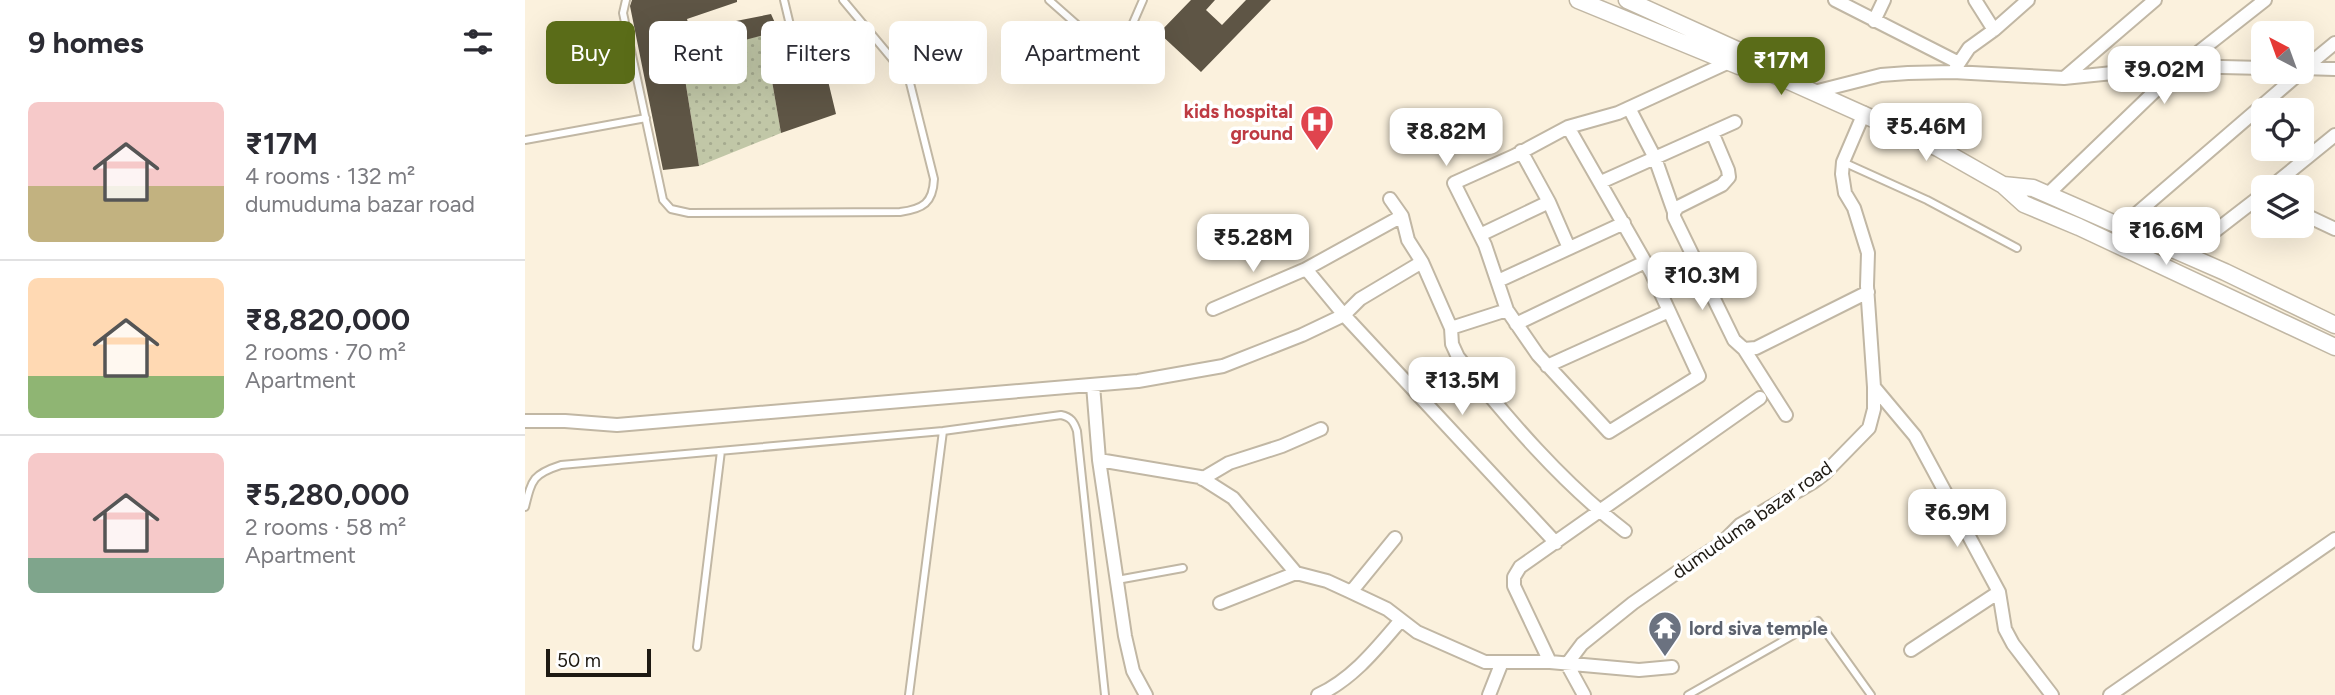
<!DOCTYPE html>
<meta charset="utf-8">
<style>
:root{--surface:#fff;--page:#f7f7f7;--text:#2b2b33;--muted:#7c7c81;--line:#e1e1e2;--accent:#5a6c18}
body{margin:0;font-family:Figtree,sans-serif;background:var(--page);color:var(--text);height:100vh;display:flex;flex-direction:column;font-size:26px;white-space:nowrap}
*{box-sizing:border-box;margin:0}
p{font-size:23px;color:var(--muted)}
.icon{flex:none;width:38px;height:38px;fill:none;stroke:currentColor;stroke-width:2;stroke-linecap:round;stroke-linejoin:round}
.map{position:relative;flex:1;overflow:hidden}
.details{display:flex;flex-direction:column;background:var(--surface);width:525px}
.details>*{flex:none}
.hud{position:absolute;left:21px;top:21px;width:665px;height:63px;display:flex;gap:14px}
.needle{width:46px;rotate:319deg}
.controls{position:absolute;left:1726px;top:21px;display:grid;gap:14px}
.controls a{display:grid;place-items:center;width:63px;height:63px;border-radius:10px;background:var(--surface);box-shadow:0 7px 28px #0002;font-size:35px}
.scale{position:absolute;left:21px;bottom:18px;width:105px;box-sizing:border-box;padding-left:7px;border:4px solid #1d1912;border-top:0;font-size:19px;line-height:24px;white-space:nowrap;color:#1d1912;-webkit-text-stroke:5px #fff;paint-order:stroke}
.price{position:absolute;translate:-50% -60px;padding:0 16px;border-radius:14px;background:#fff;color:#222;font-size:23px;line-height:46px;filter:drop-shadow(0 2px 4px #0008)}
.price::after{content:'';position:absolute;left:50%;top:42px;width:21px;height:16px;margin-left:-10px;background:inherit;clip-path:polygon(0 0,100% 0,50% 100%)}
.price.selected{background:var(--accent);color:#fff}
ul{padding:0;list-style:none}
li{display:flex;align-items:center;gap:21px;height:175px;padding:0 28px}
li+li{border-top:2px solid var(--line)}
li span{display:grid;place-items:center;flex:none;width:196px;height:140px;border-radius:10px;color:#555}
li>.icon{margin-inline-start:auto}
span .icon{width:84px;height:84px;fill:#fffc;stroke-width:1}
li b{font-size:30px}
h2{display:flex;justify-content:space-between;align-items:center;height:84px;padding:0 28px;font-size:30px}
.pill{padding:0 24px;border-radius:10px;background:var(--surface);box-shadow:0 7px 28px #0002;font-size:24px;line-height:63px}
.pill.selected{background:var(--accent);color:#fff}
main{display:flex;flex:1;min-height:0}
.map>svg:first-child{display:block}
.garden{fill:url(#garden-dots)}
.building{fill:#5e5545}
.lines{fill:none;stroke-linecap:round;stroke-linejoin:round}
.service-casing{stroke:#c1b7a4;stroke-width:10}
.minor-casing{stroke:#c1b7a4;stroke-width:16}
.tertiary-casing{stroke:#c1b7a4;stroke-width:19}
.service{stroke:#fff;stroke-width:6}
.minor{stroke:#fff;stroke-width:12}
.tertiary{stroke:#fff;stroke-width:16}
.labels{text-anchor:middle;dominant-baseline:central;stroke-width:7;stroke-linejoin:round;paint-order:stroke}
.health-label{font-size:19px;font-weight:bold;fill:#be3a42;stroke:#fff;text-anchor:end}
.street-label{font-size:19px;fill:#1d1912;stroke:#fff}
.worship-label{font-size:19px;font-weight:bold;fill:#5b616d;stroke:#fff;text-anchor:start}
</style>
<main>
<section class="details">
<h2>9 homes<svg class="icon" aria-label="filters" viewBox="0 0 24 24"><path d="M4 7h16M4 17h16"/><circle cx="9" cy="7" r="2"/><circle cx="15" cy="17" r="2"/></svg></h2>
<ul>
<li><span style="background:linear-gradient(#f6c9c9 60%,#c2b280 0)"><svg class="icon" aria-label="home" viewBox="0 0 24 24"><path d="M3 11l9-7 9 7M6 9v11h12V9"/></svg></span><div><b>₹17M</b><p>4 rooms · 132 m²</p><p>dumuduma bazar road</p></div></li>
<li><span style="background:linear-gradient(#ffd9b3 70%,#8fb573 0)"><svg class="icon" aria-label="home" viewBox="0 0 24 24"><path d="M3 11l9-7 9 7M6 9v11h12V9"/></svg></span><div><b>₹8,820,000</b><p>2 rooms · 70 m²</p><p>Apartment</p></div></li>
<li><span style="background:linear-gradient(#f6c9c9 75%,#7fa58c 0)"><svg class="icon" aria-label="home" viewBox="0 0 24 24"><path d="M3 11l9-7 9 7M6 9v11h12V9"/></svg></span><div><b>₹5,280,000</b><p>2 rooms · 58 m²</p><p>Apartment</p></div></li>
</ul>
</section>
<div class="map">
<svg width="1810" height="695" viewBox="0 0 1810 695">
<defs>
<pattern id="garden-dots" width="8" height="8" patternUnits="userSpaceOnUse" patternTransform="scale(1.75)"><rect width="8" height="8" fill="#c1c7a7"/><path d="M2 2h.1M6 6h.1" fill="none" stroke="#a5aa8f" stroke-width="1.8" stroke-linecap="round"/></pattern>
</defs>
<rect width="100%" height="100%" fill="#fbf1dd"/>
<path class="garden" d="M 239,35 L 256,133 L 174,166 L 155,48 C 183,42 211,42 239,35 Z"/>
<path class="building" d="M 107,0 L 212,0 L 212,2 L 162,19 L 165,30 L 246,14 L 255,34 L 291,31 L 311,114 L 256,133 L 239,35 L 216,41 L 182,42 L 155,48 L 174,166 L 138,170 L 105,6 Z
M 666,0 L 690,0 L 681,10 L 697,25 L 721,0 L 746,0 L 676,72 L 634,33 Z"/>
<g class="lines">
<g class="service-casing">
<path id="service" d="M 101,0 L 98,13 L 138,200 L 146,209 L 164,213 L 375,212 C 398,209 408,203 409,179 L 384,79 L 318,0
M 259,0 L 265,25
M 524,0 L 576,46 L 591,51 L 598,46 L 618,0
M 0,140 L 121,118
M 1318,162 L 1402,200 L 1492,248
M 0,507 C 7,479 8,474 36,465 L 418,431 L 536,415 C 546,417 549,422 552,431 L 580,695
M 592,580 L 658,568
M 172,647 L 196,451
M 384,695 L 418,431
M 1163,695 L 1293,621 L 1346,695"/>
</g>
<g class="minor-casing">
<path id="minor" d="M 1310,0 L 1434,63
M 1349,21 L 1359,0
M 1469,30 L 1503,0
M 1777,68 L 1810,69
M 1430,69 L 1444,48 L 1469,30 L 1450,0
M 1776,71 L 1810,43
M 1539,78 L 1630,0
M 1289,92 L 1356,75 L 1383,73 L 1428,72 L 1539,78 L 1656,66 L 1738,68
M 1104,108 L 1130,158 L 1149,212
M 1187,132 L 1203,170 L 1204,177 L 1197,185 L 1153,207 L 1149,212 L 1149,217 L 1209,340 L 1219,349 L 1231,348 L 1343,292
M 1076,182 L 1210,122
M 1746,187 L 1810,135
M 1523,194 L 1656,66 L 1740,0
M 865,199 L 877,216 L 883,240 L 897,262 L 926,328 L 982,310 L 960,245 L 929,183 L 989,156 L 1043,127 L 1093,113 L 1204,62
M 1024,202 L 1044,248
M 1776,213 L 1810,229
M 877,216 L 781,269 L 819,315 L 1031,543
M 1596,227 L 1776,72
M 955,235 L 1024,202 L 996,151
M 1659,255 L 1738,194
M 973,281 L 1099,223
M 688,309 L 781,269
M 982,310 L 1013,355 L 1084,432 L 1174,376 L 1126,272 L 1043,127
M 991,324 L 1120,262
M 926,328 L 927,344 L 933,357 C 983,419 1036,482 1100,531
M 1219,349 L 1261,415
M 1022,366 L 1144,311
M 568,385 L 574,460 L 675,477 L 708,498 L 771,573 L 802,581 L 826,592
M 1349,387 L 1390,436 L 1474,592 L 1480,629 L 1488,644 L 1527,695
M 0,421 L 40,421 L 92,425 L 613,381 L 698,366 L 777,335 L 819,315 L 835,299 L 897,262
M 574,460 L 600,636 L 608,671 L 621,695
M 677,479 L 704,463 L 757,446 L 796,429
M 870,538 L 826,592 L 862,609 L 892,632 L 960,662 L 1025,662 L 1114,670 L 1147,667
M 695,603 L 771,573
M 1386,650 L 1474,592
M 1025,662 L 989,586 L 989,577 L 995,567 L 1235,398
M 793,695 C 828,679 852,648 876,620
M 964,695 L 977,662
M 1059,695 L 1042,664 L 1057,644 L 1108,603 L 1154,571 L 1196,544 L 1215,525 L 1288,482 L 1300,473 L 1344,428 L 1349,409 L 1349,387 L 1342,286 L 1343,253 L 1329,208 L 1320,193 L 1317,174 L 1318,162 L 1339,113
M 1585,695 L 1810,539"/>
</g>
<g class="tertiary-casing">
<path id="tertiary" d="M 1053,0 L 1214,66 L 1237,69
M 1102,0 L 1221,54 L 1237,69 L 1413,148 L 1478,185 L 1499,204 L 1554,227 L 1810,347
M 1478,185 L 1508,188 L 1700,272 L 1810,325"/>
</g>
<use href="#service" class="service"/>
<use href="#minor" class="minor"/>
<use href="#tertiary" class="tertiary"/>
</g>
<defs>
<g id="hospital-pin" transform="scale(1.75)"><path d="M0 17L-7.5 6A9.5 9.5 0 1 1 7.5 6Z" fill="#e0444e" stroke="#fff"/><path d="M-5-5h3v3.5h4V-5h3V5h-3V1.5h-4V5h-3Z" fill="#fff"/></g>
<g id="temple-pin" transform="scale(1.75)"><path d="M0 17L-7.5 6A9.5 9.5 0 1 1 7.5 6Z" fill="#6b7280" stroke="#fff"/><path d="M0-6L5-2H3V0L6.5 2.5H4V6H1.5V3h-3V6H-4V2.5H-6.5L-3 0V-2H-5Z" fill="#fff"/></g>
</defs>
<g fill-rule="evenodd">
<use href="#hospital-pin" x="792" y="122"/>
<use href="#temple-pin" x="1140" y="628"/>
</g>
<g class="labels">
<g class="health-label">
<text x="768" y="111">kids hospital<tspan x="768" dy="22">ground</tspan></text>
</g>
<g class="street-label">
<text transform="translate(1227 520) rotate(-35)">dumuduma bazar road</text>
</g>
<g class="worship-label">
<text x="1164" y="628">lord siva temple</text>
</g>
</g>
</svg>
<div class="controls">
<a><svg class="needle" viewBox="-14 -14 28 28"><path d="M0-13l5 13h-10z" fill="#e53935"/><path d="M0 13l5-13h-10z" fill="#7c7c81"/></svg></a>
<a><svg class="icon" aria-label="locate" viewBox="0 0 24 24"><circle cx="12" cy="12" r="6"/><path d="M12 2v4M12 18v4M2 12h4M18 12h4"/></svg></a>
<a><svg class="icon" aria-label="layers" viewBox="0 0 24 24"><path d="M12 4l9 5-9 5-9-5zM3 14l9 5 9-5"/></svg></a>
</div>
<div class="scale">50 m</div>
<b class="price selected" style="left:1256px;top:97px">₹17M</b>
<b class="price" style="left:1639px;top:106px">₹9.02M</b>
<b class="price" style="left:1401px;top:163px">₹5.46M</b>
<b class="price" style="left:921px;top:168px">₹8.82M</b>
<b class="price" style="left:1641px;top:267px">₹16.6M</b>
<b class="price" style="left:728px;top:274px">₹5.28M</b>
<b class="price" style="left:1177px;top:312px">₹10.3M</b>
<b class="price" style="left:937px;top:417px">₹13.5M</b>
<b class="price" style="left:1432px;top:549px">₹6.9M</b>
<div class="hud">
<a class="pill selected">Buy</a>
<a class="pill">Rent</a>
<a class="pill">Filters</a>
<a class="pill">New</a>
<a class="pill">Apartment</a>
</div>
</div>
</main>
